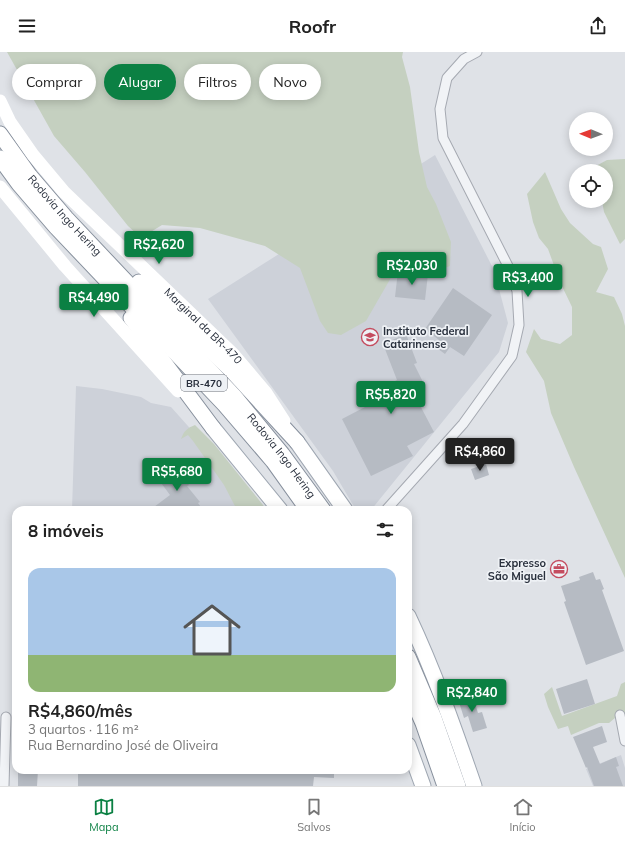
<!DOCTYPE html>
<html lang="pt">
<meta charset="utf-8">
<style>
:root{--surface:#fff;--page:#f2f2f2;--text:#222;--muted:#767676;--line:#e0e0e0;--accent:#0b8043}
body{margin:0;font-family:Mulish,sans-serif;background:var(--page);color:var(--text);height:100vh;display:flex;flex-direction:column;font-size:15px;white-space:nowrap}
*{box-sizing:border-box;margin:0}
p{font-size:13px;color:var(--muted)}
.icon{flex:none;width:22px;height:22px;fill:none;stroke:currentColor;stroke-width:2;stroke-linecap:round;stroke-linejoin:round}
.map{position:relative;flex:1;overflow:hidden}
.details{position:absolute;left:12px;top:454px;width:400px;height:268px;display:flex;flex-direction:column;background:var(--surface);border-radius:12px;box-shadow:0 2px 10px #0003}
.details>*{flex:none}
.banner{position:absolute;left:12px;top:12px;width:400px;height:36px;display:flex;gap:8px}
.needle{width:26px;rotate:271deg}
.tools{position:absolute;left:569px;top:60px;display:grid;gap:8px}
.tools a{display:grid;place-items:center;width:44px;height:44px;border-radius:50%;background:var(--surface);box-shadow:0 2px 10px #0003;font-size:20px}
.price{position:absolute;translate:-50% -34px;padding:0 9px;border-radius:4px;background:var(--accent);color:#fff;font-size:13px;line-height:26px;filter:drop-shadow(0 1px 2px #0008)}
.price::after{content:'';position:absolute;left:50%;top:24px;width:12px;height:9px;margin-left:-6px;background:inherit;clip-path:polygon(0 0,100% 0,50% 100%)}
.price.on{background:#222;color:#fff}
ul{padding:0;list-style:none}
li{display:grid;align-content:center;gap:8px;height:212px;padding:0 16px}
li+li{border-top:1px solid var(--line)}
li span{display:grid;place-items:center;height:124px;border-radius:12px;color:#555}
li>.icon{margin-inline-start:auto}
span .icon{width:72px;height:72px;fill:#fffc;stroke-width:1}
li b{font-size:17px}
h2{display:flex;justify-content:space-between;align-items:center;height:48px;padding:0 16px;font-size:17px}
.pill{padding:0 14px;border-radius:18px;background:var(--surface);box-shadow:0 2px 10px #0003;font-size:14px;line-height:36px}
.pill.on{background:var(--accent);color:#fff}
header{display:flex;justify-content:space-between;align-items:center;height:52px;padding:0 16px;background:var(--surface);font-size:18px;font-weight:700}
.tab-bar{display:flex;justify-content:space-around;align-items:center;height:56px;border-top:1px solid var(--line);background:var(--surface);font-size:11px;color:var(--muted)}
.tab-bar a{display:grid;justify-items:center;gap:2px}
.tab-bar .on{color:var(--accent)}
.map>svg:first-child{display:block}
.built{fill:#cdd1d9}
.green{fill:#c5d0c0}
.building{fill:#b6bbc3}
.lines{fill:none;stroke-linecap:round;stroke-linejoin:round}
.minor-casing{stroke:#a5a9b1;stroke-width:11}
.primary-casing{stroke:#9fa7b2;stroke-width:17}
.trunk-casing{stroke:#87909d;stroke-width:17}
.minor{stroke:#f1f3f6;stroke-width:9}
.secondary{stroke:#fff;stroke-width:13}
.primary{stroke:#fff;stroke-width:15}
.trunk{stroke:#fff;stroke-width:15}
.labels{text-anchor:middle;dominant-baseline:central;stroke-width:3.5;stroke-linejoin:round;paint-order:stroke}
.shield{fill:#eef1f5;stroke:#646a74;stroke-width:1}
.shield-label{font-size:10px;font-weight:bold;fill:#29303d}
.street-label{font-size:11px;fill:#29303d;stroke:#eef1f5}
.poi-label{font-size:11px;font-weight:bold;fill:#29303d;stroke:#eef1f5;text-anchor:start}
</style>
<header><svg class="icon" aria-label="menu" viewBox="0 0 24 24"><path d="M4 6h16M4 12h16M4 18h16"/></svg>Roofr<svg class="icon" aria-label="share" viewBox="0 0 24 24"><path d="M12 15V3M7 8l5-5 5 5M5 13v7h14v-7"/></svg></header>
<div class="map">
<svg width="625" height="734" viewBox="0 0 625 734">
<rect width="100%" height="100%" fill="#dfe2e7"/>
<path class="built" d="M 435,103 L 494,218 L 508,271 L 499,300 L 371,458 L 356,458 L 333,419 L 208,247 Z
M 76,334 L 102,337 L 141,345 L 151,351 L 171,355 L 263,458 L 72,458 Z
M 621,703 L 625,716 L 625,734 L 593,734 L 586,717 Z"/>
<path class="green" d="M 7,0 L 403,0 L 402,5 L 410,35 L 419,100 L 427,135 L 436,152 L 451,190 L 450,214 C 439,219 432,215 422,213 C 415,211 407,211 400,210 L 366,269 L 341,283 L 328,281 L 320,269 L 300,216 L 265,194 L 200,176 L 162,173 L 141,186 L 128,174 L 85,120 L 54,84 Z
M 625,107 L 625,187 L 620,192 L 604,160 L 602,149 L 606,149 L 606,119 L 595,119 L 594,115 L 607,108 Z
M 545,120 L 561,157 L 570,171 L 593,192 L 601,195 L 608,217 L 596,240 L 614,245 L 622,262 L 625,274 L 625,526 L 574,415 L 551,361 L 544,329 L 526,300 L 534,277 L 541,287 L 560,292 L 572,283 L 572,255 L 560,230 L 548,197 L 539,186 L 533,170 L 527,142 Z
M 195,373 L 214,392 L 267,458 L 237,458 L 224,433 L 193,389 L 188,383 L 181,387 C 184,379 187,376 195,373 Z
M 625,630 L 625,665 L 623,662 L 615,666 L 609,671 L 599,671 L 571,683 L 568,674 L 558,677 L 548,655 L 544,642 L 552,635 L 562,664 L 617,644 L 621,632 Z"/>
<path class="building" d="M 398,219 L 428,222 L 425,248 L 395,245 Z
M 453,236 L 492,263 L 464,304 L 450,295 L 445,302 L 434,294 L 439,288 L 425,277 Z
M 406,282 L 417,311 L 414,312 L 425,334 L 413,340 L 434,380 L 407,394 L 413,404 L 371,424 L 342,367 L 390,342 L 385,334 L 397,328 L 383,292 Z
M 173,412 L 189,433 L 187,434 L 200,450 L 198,451 L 203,458 L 150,458 L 170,443 L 156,424 Z
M 486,412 L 489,423 L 475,428 L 471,417 Z
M 593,520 L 596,528 L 600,527 L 604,537 L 602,538 L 624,599 L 586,613 L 564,550 L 566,549 L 561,534 L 580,528 L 579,525 Z
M 587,627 L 595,652 L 564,662 L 556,637 Z
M 472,642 L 478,661 L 482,660 L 487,676 L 473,680 L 468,664 L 464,666 L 458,647 Z
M 602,674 L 607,690 L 593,695 L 600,712 L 616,705 L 619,714 L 616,715 L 623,734 L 594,734 L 587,715 L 586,716 L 573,685 Z
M 18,718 L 38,718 L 37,734 L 18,734 Z
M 78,718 L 334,718 L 334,726 L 314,725 L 313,734 L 78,734 Z"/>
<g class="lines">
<g class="minor-casing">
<path id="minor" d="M 386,458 L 463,372 L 512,304 L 519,273 L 517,239 L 510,218 L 443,86 L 440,57 L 447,26 L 464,7 L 477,0
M 620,663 L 625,689
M 4,734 L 6,665"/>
</g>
<g class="primary-casing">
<path id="primary" d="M 213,376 L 280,458
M 297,390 L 345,458
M 408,564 C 434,619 454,676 474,734
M 408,693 L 423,734"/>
</g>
<g class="trunk-casing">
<g id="trunk">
<path id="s2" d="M 0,82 L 30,124 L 66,166 L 235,345 L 282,402 L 323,458"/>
<path d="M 0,106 L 19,132 L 56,175 L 225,353 L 273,409 L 308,458"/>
<path d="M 139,230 L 231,318 L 297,390"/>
<path d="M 131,266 L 213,376"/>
<path d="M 408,605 L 434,666 L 458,734"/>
<path d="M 408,637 L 423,671 L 445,734"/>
</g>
</g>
<use href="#minor" class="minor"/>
<g class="secondary">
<path id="s1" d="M 0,49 L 10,70 L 33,103 L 64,140 L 233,302 L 266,341 L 284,369"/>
<path d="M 0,135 L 65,214 L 178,339"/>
</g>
<use href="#primary" class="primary"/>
<use href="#trunk" class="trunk"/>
</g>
<defs>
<g id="university-ring" transform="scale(0.9)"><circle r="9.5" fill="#eef1f5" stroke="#c44c5f" stroke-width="1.5"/><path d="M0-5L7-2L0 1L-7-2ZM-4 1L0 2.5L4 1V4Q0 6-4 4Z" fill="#c44c5f"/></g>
<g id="office-ring" transform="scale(0.9)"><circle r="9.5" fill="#eef1f5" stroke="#c44c5f" stroke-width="1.5"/><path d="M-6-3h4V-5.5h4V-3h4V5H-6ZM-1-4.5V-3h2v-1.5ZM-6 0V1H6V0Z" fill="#c44c5f"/></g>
</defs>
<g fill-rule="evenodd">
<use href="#university-ring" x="370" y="285"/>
<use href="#office-ring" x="559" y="517"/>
</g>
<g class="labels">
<rect class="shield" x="181" y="323" width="46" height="16" rx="3"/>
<g class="shield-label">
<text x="204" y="331">BR-470</text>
</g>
<g class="street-label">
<text stroke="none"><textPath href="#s2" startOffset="104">Rodovia Ingo Hering</textPath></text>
<text stroke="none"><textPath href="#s1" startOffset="305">Marginal da BR-470</textPath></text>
<text stroke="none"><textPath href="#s2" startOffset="428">Rodovia Ingo Hering</textPath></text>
</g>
<g class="poi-label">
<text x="383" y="279">Instituto Federal<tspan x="383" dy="13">Catarinense</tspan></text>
<text x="546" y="511" text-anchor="end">Expresso<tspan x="546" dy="13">São Miguel</tspan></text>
</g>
</g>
</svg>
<div class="tools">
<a><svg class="needle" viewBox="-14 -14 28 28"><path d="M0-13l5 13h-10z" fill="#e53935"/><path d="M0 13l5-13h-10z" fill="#767676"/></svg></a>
<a><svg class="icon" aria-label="locate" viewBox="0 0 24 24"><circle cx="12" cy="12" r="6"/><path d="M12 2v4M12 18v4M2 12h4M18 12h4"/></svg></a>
</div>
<b class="price" style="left:159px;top:213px">R$2,620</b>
<b class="price" style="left:412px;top:234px">R$2,030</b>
<b class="price" style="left:528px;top:246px">R$3,400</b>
<b class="price" style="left:94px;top:266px">R$4,490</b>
<b class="price" style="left:391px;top:363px">R$5,820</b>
<b class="price on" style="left:480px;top:420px">R$4,860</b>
<b class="price" style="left:177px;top:440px">R$5,680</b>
<b class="price" style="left:472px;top:661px">R$2,840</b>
<div class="banner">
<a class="pill">Comprar</a>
<a class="pill on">Alugar</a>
<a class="pill">Filtros</a>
<a class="pill">Novo</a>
</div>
<section class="details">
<h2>8 imóveis<svg class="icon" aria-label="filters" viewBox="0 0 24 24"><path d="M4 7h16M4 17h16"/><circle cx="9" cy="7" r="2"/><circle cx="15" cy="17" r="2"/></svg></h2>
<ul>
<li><span style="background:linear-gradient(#a9c7e8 70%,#8fb573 0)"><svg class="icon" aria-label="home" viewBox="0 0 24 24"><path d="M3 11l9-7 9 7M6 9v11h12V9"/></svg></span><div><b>R$4,860/mês</b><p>3 quartos · 116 m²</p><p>Rua Bernardino José de Oliveira</p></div></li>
</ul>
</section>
</div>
<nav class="tab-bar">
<a class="on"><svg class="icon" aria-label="map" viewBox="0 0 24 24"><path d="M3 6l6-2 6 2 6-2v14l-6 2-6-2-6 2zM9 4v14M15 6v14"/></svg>Mapa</a>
<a><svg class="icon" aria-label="saved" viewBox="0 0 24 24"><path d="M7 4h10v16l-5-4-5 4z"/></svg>Salvos</a>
<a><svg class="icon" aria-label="home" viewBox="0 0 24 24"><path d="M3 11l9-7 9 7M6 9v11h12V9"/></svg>Início</a>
</nav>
